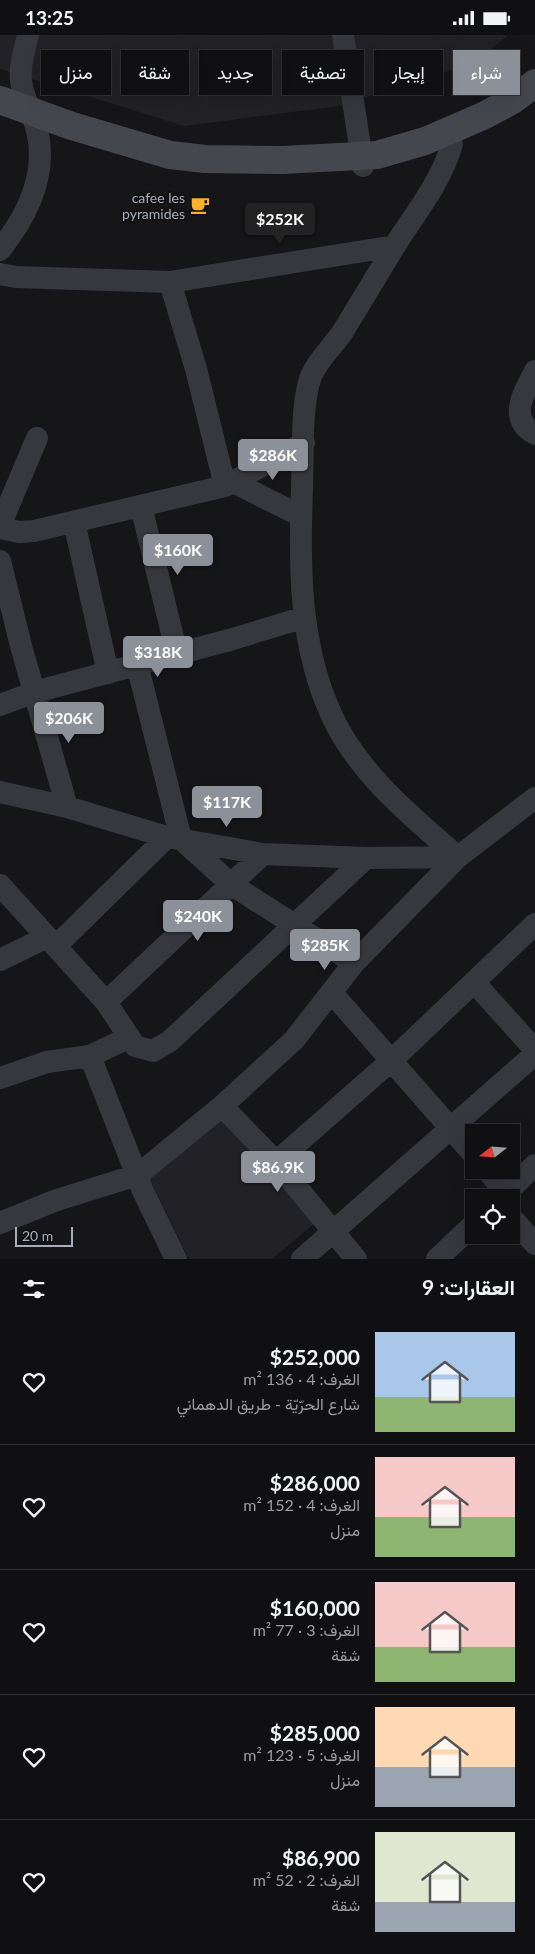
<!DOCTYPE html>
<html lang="ar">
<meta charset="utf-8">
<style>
:root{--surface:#101013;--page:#1e1e21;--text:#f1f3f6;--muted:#9c9da0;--line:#303033;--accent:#8c9099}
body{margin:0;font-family:Lato,Vazirmatn,sans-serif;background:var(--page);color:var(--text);direction:rtl;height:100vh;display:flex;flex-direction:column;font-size:19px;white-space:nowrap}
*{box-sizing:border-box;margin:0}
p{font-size:16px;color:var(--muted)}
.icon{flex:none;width:28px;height:28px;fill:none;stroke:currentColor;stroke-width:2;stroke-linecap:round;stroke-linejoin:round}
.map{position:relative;height:1224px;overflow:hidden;direction:ltr}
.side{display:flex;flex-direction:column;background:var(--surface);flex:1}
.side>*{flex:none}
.top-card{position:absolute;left:15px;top:15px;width:505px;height:45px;direction:rtl;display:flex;gap:10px}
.needle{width:32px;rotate:253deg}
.buttons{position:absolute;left:465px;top:1089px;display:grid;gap:10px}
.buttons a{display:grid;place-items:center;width:55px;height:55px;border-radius:0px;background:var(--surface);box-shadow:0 5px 20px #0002,0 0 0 1px var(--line);font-size:25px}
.scale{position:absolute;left:15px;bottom:12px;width:58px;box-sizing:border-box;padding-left:5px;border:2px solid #a8adb9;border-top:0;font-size:14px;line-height:18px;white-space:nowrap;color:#a8adb9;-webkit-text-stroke:4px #111114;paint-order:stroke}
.price{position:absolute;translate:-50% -42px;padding:0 11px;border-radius:5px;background:var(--accent);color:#fff;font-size:16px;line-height:32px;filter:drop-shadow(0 1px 2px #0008)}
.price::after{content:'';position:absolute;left:50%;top:30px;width:15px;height:11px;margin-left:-8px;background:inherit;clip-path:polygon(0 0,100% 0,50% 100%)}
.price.active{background:#222;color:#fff}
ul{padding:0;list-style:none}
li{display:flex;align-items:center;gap:15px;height:125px;padding:0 20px}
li+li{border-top:1px solid var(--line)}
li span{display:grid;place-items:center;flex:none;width:140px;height:100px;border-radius:0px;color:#555}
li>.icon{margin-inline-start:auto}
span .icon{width:60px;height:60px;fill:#fffc;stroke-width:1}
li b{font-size:21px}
h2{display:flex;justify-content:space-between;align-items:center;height:60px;padding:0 20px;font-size:21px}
.pill{padding:0 18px;border-radius:0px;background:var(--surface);box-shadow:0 5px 20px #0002,0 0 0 1px var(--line);font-size:18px;line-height:45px}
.pill.active{background:var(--accent);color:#fff}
.status{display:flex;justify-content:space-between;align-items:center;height:35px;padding:0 25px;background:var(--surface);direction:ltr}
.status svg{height:14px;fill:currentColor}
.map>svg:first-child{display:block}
.built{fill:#222226}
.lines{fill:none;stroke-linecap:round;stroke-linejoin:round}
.street{stroke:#37383e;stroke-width:22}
.secondary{stroke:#45474e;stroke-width:28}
.labels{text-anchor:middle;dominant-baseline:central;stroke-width:4;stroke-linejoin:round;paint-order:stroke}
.poi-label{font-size:14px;fill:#a8adb9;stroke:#111114;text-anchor:end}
</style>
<div class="status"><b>13:25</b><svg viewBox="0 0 49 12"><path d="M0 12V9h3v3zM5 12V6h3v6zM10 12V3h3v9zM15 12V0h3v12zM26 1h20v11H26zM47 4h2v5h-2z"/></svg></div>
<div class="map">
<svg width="535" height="1224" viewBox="0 0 535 1224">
<rect width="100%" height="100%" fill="#161619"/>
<path class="built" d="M 0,0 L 509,0 L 470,29 L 339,71 L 184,91 L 0,34 Z
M 216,1077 L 315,1188 L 272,1224 L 189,1224 L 147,1138 Z"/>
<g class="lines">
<path class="street" d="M 343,0 L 363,131
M 452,109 C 442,144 419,174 399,204 C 380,235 361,267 342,298 C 332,312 318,325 311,341 C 301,367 303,423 302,454 C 299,529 299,611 332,681 C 358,738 412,782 458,822
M 0,215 C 28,180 49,137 36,92 C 32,77 22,61 21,45 C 19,31 25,14 28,0
M 0,239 L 16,242 L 170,247 L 196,334 L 225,451
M 170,247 L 395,211
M 535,336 C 524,358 507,383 535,399
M 233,447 L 301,481
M 141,471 L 177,619
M 74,487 L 108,638
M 0,491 L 37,403
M 0,493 L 19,497 L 34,496 L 225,451 L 304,408
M 0,526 L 21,611 L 67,772
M 137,629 L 181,804 L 232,850 L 354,928
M 0,670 L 35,657 L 233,604 L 305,582
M 0,757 L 67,772 L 167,802 L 263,819 L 366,823 L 458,822
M 0,850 L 106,967 L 135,1011 L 153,1016 L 170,1006 L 366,823
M 56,911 L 167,802
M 0,925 L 47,902
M 474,947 L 535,1015
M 332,958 L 474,1120
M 106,967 L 263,819
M 90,1021 L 128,1003
M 0,1043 L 47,1027 L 90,1021 L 143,1156 L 176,1224
M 222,1071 L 276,1127 L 356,1224
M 276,1127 L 392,1025 L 535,889
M 487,1135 L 506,1158
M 502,1162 L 535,1130
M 511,1182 L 535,1209
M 0,1188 L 54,1166 L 137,1140 L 145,1134 L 222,1071 L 294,1005 L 354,928 L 458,822 L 535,763
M 302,1224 L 535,1019
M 437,1224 L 474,1189"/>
<path class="secondary" d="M 0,65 L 72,91 L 170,120 L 205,124 L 283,125 L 377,120 L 425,106 L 483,81 L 513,65 L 535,48"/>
</g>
<defs>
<g id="cafe-bare" transform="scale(1.5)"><path d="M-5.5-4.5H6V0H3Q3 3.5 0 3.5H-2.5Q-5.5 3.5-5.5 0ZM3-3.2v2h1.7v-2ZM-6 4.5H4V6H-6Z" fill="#fcb12b" stroke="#111114" stroke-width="2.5" paint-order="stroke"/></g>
</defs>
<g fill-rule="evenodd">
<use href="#cafe-bare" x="200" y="170"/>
</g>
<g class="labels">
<g class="poi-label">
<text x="185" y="162">cafee les<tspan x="185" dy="16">pyramides</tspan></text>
</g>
</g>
</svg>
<div class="buttons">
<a><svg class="needle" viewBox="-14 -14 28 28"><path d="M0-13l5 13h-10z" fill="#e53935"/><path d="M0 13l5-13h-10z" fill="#9c9da0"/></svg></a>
<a><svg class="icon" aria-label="locate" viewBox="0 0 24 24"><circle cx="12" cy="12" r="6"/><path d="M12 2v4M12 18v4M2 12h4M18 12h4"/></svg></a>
</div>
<div class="scale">20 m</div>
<b class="price active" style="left:280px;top:210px">$252K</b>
<b class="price" style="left:273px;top:446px">$286K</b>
<b class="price" style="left:178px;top:541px">$160K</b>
<b class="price" style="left:158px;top:643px">$318K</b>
<b class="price" style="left:69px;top:709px">$206K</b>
<b class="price" style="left:227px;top:793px">$117K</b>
<b class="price" style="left:198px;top:907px">$240K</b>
<b class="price" style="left:325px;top:936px">$285K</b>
<b class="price" style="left:278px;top:1158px">$86.9K</b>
<div class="top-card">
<a class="pill active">شراء</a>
<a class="pill">إيجار</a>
<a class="pill">تصفية</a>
<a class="pill">جديد</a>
<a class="pill">شقة</a>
<a class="pill">منزل</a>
</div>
</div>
<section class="side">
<h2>العقارات: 9<svg class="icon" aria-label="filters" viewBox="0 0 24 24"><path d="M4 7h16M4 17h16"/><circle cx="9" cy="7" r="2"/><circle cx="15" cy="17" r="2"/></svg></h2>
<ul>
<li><span style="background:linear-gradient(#a9c7e8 65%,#8fb573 0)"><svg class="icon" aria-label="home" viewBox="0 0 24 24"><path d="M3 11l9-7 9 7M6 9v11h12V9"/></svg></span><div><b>$252,000</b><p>الغرف: 4 · 136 m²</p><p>شارع الحرّيّة - طريق الدهماني</p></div><svg class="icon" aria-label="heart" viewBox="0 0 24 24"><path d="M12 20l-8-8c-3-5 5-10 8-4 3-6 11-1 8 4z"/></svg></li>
<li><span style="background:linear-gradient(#f6c9c9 60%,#8fb573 0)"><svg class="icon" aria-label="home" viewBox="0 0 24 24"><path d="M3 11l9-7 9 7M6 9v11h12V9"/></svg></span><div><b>$286,000</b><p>الغرف: 4 · 152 m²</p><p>منزل</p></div><svg class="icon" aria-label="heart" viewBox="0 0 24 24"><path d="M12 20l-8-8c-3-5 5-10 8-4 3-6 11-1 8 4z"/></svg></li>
<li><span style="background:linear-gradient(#f6c9c9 65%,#8fb573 0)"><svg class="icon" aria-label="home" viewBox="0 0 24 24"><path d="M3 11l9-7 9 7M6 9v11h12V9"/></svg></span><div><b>$160,000</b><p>الغرف: 3 · 77 m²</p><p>شقة</p></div><svg class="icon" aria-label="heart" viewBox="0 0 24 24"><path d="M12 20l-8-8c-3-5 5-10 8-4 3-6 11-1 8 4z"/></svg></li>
<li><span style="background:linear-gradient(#ffd9b3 60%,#9aa5b1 0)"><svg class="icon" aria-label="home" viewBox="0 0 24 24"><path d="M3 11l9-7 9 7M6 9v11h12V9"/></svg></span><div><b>$285,000</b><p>الغرف: 5 · 123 m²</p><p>منزل</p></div><svg class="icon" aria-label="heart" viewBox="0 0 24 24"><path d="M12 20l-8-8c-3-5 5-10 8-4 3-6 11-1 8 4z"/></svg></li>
<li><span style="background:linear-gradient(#dfe7d0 70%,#9aa5b1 0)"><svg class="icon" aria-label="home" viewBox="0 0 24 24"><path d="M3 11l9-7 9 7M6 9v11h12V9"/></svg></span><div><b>$86,900</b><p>الغرف: 2 · 52 m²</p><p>شقة</p></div><svg class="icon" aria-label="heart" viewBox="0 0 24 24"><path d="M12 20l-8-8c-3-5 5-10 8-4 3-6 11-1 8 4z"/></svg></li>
</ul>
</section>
